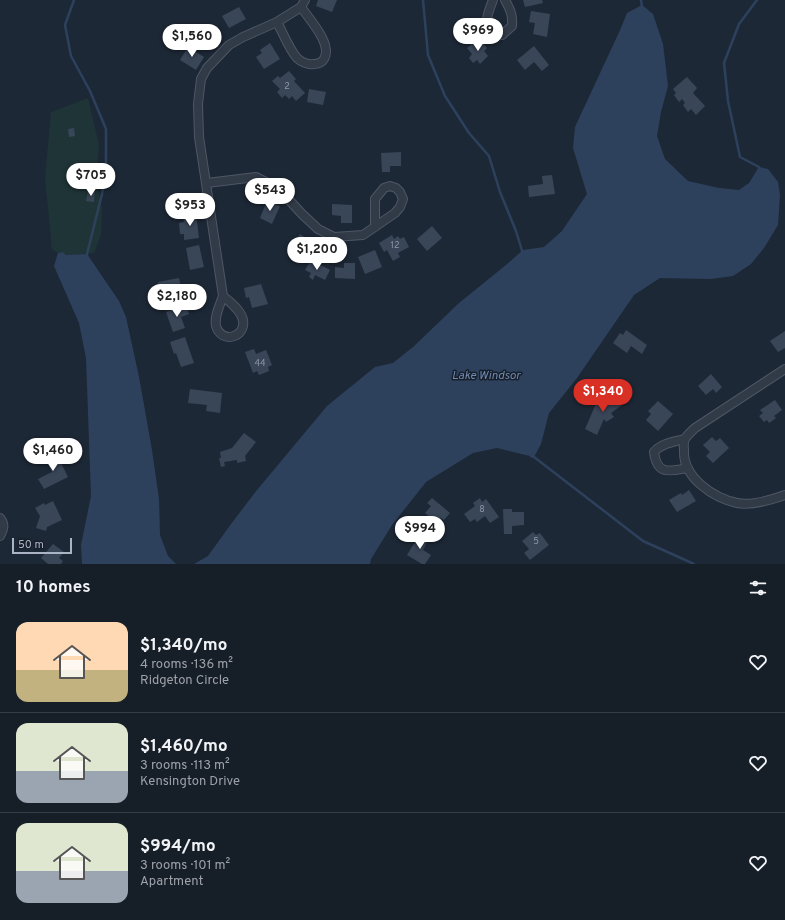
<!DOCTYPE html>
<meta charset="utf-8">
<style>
:root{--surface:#161e28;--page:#232b34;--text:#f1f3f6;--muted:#9ea2a8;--line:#353c45;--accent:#d93025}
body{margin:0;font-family:Overpass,sans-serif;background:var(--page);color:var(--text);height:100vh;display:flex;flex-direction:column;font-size:15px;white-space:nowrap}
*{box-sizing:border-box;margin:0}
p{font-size:13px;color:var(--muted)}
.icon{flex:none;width:22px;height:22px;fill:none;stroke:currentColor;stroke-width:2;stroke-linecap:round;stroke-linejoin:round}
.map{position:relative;height:564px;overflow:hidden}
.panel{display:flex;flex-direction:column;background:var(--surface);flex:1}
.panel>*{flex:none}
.scale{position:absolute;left:12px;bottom:10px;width:60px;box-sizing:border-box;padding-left:4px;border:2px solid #aab4c5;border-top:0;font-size:11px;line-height:14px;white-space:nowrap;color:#aab4c5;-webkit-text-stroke:3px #171f2b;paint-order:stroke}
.price{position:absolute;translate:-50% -34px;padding:0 9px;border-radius:14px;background:#fff;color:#222;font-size:13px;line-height:26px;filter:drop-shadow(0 1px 2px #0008)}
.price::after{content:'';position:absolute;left:50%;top:24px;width:12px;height:9px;margin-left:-6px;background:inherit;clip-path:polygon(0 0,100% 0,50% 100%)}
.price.selected{background:var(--accent);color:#fff}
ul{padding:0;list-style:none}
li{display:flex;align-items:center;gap:12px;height:100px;padding:0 16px}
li+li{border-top:1px solid var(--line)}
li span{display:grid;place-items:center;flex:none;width:112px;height:80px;border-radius:12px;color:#555}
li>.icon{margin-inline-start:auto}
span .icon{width:48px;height:48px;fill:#fffc;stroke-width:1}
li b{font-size:17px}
h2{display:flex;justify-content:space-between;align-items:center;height:48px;padding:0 16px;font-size:17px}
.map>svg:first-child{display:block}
.green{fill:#1f3437}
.water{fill:#2d415d}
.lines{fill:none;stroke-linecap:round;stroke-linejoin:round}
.stream{stroke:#2d415d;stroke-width:2.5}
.building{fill:#394658}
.street-casing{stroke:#4e5765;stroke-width:10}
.street{stroke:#313a47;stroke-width:8}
.labels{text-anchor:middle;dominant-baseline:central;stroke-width:3;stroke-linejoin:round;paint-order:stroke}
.number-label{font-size:9px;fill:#8e98aa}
.water-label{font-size:12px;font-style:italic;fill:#708ab0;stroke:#171f2b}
</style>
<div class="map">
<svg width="785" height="564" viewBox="0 0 785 564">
<rect width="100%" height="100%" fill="#1d2836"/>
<path class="green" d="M 88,98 L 99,145 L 96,179 L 102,209 L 101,235 L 94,253 L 66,255 L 63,252 L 58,253 L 52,249 L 45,178 L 51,112 Z"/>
<path class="water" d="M 642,5 L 653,14 L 663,44 L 668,86 L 661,112 L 657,136 L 665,159 L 688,181 L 719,188 L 739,190 L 749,183 L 759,167 L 768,169 L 778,182 L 780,195 L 778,225 L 764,248 L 751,264 L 733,276 L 711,279 L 660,278 L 634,295 L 577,378 L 549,413 L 541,444 L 534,457 L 497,448 L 473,453 L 426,482 L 392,525 L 371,559 L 370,564 L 189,564 L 194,564 L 208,556 L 231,524 L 257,490 L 327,406 L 375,367 L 393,363 L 413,347 L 459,303 L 506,265 L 523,250 L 544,247 L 562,231 L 587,194 L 573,148 L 575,127 L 621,28 L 627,13 Z
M 63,252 L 66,255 L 87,254 L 119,301 L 126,317 L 139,377 L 152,450 L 159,499 L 160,535 L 168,556 L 176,564 L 82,564 L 81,545 L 91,496 L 86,358 L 79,323 L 54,266 L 58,253 Z"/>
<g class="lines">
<path class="stream" d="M 74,0 L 65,25 L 71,56 L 90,91 L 106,129 L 106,171 L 102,194 L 87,254 L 87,257
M 423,0 L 428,55 L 445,96 L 469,133 L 489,156 L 500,192 L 516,231 L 523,254
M 641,0 L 642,7
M 757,0 L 739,24 L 724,63 L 728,101 L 740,157 L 759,167 L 759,169
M 531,456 L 534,457 L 643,541 L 694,564"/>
</g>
<path class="building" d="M 318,0 L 337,0 L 332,12 L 316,6 Z
M 523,0 L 542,0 L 543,3 L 525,7 Z
M 239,7 L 246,19 L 229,28 L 222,16 Z
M 531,11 L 550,14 L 547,37 L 533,34 L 535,23 L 529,22 Z
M 479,38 L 487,48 L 484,51 L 488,56 L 480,64 L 477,60 L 473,63 L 469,58 L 472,54 L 467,48 Z
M 270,43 L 280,59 L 264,69 L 256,57 L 262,53 L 260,50 Z
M 534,46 L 549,65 L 542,71 L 534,62 L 525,70 L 517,60 Z
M 188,47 L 204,57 L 196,70 L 180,60 Z
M 289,71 L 296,79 L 294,81 L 305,93 L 296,101 L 292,96 L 289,99 L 285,95 L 282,98 L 277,92 L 280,89 L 272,81 L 278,76 L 280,78 Z
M 687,77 L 697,88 L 693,93 L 705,106 L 696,115 L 691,109 L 688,112 L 683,105 L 685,103 L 682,99 L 679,102 L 674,95 L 676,93 L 673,89 Z
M 309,89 L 326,92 L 323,105 L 307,102 Z
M 74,128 L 75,136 L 69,137 L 68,129 Z
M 401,152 L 401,166 L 390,166 L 390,172 L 382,172 L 381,153 Z
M 552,175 L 555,194 L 529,197 L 528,186 L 543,184 L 542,176 Z
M 88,191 L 95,192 L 94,202 L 86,201 Z
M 267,201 L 280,206 L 272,224 L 260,218 Z
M 332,204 L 352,205 L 352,223 L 341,223 L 341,216 L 332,215 Z
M 196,214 L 199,238 L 184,240 L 184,234 L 180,234 L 179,223 L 184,222 L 183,216 Z
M 432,226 L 442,238 L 427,251 L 417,239 Z
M 300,234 L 313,242 L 305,256 L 292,248 Z
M 392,235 L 394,239 L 398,236 L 400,239 L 404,237 L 409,247 L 398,253 L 400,257 L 393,261 L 387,250 L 384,252 L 379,243 Z
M 199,245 L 204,267 L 190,270 L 186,248 Z
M 375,250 L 382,267 L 365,274 L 358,257 Z
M 311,260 L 330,270 L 325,280 L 315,275 L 313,280 L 309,277 L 311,273 L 305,270 Z
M 344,263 L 355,263 L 355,279 L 335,278 L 335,267 L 344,268 Z
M 179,278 L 181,287 L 170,289 L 171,295 L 175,295 L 177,302 L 162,304 L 162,299 L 156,299 L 154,291 L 160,291 L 158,282 Z
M 261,284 L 268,304 L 252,308 L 249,297 L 246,298 L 244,288 Z
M 186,305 L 189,314 L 181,317 L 185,328 L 173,332 L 166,312 Z
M 626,330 L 647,345 L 642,354 L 631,346 L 627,353 L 613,343 L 620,333 L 623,335 Z
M 785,331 L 785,348 L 778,352 L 770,341 Z
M 185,337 L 194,363 L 181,367 L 176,353 L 174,354 L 170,342 Z
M 254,349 L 256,354 L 266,350 L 272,365 L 268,367 L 269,371 L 259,375 L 257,371 L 253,373 L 245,352 Z
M 711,374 L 722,387 L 716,393 L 713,389 L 706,395 L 698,386 Z
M 190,389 L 222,393 L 220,413 L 206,411 L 207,405 L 188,403 Z
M 613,393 L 622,405 L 611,413 L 614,417 L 606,422 L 604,419 L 597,435 L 585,429 L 595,406 Z
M 775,400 L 782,410 L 774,416 L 776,418 L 769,423 L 767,420 L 764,422 L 759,416 L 763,413 L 760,410 Z
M 658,401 L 673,414 L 658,431 L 646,420 L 651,414 L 648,411 Z
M 244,433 L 256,442 L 245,456 L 246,461 L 237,463 L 237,460 L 224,462 L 225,466 L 221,467 L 219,458 L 221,458 L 220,452 L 232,448 Z
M 712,437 L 716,441 L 720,438 L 729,448 L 713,463 L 706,456 L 710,452 L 703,445 Z
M 56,453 L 68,477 L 44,489 L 38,479 L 52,472 L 45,459 Z
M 689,490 L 696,501 L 677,512 L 669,500 L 681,493 L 682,495 Z
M 432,498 L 450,513 L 444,520 L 440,518 L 436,523 L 425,513 L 431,506 L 427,503 Z
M 480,498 L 482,502 L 486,499 L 499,517 L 490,523 L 485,516 L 477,522 L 475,519 L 470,522 L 464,514 L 475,506 L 473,503 Z
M 53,501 L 62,520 L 47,527 L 46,531 L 36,528 L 40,516 L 35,508 L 44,503 L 45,505 Z
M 503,509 L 512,509 L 512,512 L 524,512 L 524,525 L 512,526 L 512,534 L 504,534 Z
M 533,532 L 536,535 L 540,533 L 549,545 L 530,560 L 524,553 L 529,549 L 522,541 Z
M 420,534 L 429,539 L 423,550 L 431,555 L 425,564 L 422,564 L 407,555 Z
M 53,544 L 64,552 L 59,558 L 63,561 L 61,564 L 48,564 L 41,558 Z"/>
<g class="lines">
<g class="street-casing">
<path id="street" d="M 493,0 C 487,15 479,33 502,35 L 512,26 C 513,15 510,9 505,0
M 277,22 C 283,33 289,49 297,58 C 301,62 308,65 314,64 C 318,64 322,62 324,59 C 333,44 309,19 301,7
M 207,183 L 256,177 L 278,188 L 302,214 L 318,229 L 334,237 L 363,235 L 395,213 L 400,207 L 403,199 L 400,192 L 396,188 L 390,186 L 384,188 L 375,199 L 375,227
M 223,296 C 230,302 241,310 243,320 C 246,338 221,344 216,326 C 214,316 220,305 223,296 L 199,137 L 198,104 L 201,79 L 207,68 L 229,45 L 243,37 L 277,22 L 301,7 L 305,0
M 785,369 L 695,428 C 692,431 687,435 685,439 C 683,442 684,448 684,451 C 683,478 714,498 737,503 C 752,506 771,500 785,495
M 684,439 C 673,442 662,443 654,452 C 657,476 670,471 688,468
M 0,518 C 5,524 4,529 0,536"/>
</g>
<use href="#street" class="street"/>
</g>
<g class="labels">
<g class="number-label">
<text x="287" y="86">2</text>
<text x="395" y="245">12</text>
<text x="260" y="363">44</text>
<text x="482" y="509">8</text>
<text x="536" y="541">5</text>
</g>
<g class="water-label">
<text x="486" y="376">Lake Windsor</text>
</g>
</g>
</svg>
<div class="scale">50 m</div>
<b class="price" style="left:478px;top:52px">$969</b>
<b class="price" style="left:192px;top:58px">$1,560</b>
<b class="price" style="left:91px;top:197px">$705</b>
<b class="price" style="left:270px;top:212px">$543</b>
<b class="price" style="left:190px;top:227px">$953</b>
<b class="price" style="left:317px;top:271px">$1,200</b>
<b class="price" style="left:177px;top:318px">$2,180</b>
<b class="price selected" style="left:603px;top:413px">$1,340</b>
<b class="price" style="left:53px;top:472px">$1,460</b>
<b class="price" style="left:420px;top:550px">$994</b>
</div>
<section class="panel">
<h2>10 homes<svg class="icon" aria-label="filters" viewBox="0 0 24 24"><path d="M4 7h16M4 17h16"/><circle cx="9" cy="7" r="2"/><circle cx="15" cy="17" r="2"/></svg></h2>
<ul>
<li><span style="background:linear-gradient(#ffd9b3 60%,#c2b280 0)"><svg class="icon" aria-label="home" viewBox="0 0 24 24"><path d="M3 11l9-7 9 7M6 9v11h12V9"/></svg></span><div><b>$1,340/mo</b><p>4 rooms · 136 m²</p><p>Ridgeton Circle</p></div><svg class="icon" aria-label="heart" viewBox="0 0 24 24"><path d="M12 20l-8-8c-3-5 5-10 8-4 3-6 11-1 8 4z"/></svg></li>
<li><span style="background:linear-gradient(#dfe7d0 60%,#9aa5b1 0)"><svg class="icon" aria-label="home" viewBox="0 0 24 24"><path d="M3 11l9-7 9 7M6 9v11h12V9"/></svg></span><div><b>$1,460/mo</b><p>3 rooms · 113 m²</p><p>Kensington Drive</p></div><svg class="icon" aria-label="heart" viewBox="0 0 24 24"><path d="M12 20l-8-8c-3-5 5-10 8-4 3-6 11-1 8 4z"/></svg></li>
<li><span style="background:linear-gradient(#dfe7d0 60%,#9aa5b1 0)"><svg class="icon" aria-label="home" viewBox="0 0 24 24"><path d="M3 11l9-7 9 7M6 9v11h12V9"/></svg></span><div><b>$994/mo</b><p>3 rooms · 101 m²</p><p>Apartment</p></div><svg class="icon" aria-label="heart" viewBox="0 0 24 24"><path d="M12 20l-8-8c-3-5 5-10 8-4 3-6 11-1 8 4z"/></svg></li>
</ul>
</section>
